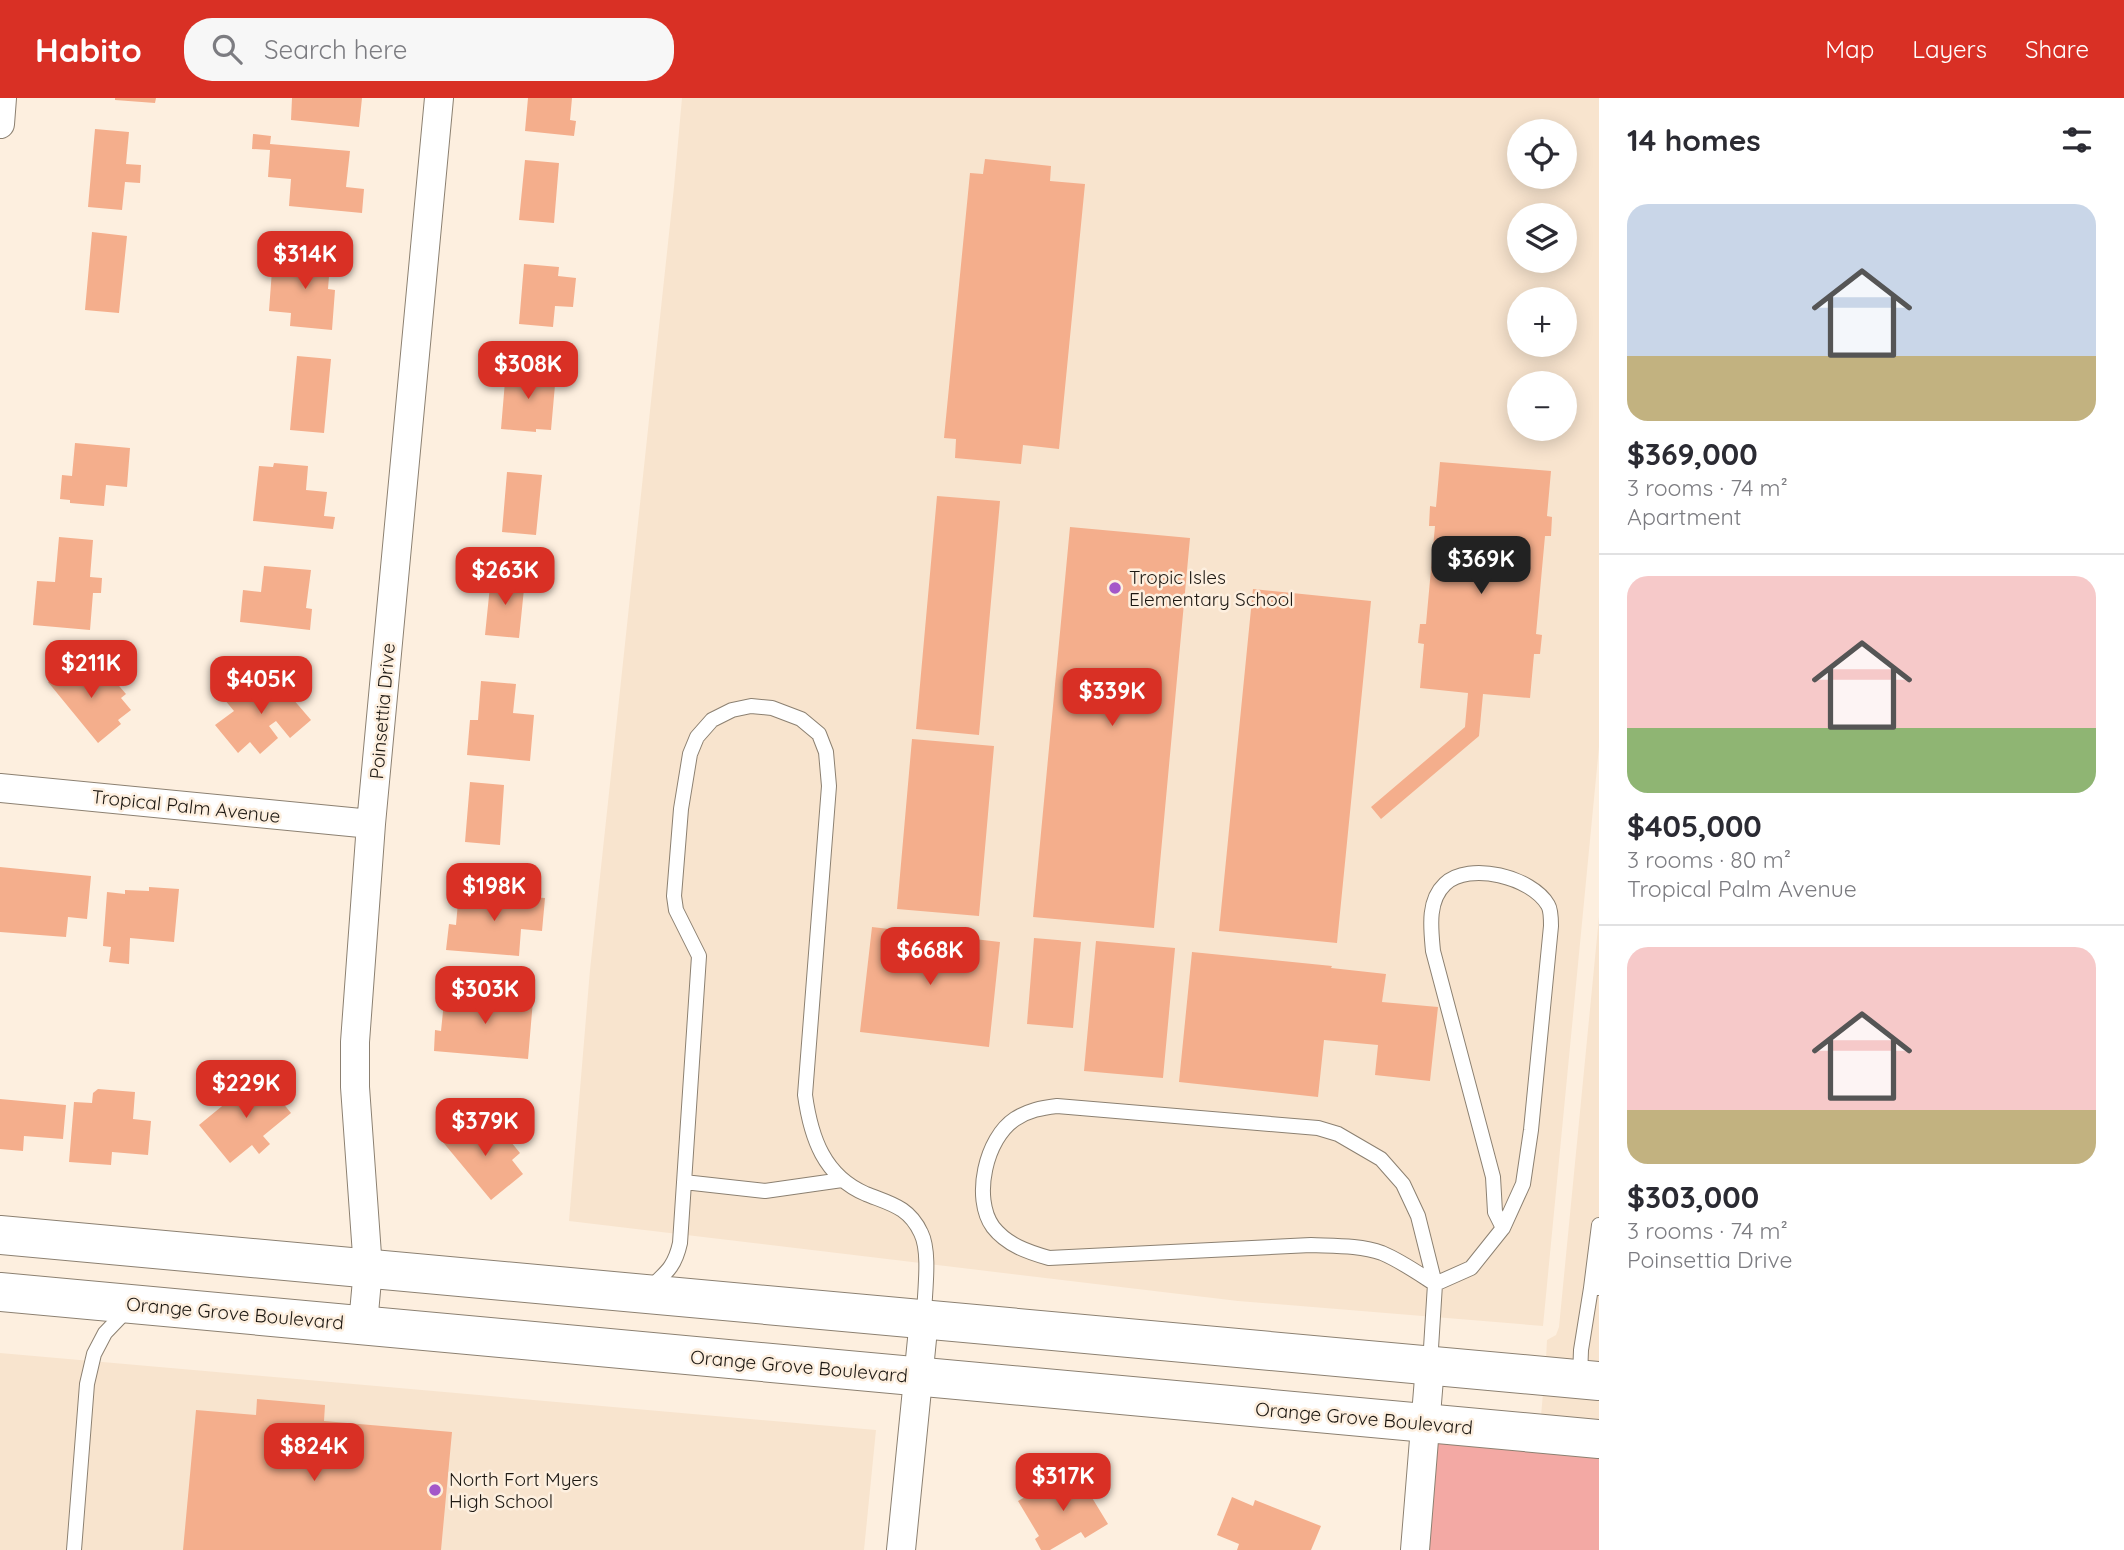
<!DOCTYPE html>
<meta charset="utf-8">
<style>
:root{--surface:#fff;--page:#f7f7f7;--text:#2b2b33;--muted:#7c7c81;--line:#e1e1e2;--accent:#d93025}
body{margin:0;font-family:Quicksand,sans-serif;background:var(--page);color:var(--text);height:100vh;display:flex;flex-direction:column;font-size:26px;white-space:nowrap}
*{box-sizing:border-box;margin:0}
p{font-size:23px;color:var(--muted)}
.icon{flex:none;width:38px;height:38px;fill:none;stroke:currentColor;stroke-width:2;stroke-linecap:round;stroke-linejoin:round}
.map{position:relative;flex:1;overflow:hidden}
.side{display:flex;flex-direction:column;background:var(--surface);width:525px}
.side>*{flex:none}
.buttons{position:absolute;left:1507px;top:21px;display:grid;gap:14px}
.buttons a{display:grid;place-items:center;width:70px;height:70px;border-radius:50%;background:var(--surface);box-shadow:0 4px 18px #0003;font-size:35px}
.price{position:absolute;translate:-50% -60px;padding:0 16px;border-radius:14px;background:var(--accent);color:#fff;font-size:23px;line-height:46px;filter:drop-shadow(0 2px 4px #0008)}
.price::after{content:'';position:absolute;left:50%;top:42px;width:21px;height:16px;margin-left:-10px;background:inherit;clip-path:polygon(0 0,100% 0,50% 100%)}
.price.selected{background:#222;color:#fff}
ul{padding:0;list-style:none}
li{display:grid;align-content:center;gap:14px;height:371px;padding:0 28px}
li+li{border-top:2px solid var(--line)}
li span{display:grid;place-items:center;height:217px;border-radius:21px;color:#555}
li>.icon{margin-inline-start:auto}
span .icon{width:126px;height:126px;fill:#fffc;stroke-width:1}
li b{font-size:30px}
h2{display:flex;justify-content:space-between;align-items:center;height:84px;padding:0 28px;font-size:30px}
header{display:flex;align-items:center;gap:42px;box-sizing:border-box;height:98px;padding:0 35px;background:var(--accent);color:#fff}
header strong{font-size:33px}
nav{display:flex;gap:38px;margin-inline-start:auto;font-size:24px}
.search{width:490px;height:63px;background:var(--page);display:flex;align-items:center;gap:18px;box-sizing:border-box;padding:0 24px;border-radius:28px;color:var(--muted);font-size:26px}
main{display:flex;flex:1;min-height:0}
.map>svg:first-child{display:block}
.built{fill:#f8e4ce;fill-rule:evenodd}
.green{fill:#f3a9a4}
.building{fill:#f4ae8c}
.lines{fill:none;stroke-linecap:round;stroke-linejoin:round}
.lane-casing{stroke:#8c8071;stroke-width:16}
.street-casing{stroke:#8c8071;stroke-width:30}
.secondary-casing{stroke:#8c8071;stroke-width:40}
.lane{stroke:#fff;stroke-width:14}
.street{stroke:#fff;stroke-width:28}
.secondary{stroke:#fff;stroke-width:38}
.poi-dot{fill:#a457c9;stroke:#fdefdf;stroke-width:2.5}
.labels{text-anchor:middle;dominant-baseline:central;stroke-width:5;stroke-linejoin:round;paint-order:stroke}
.poi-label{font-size:19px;fill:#1d1812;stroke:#fdefdf;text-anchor:start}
.street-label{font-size:19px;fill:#1d1812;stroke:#fdefdf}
</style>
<header>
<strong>Habito</strong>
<div class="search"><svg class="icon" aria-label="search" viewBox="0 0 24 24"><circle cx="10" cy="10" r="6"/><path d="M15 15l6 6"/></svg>Search here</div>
<nav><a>Map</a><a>Layers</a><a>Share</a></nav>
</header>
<main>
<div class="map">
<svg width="1599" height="1452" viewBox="0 0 1599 1452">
<rect width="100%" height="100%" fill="#fdefdf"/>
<path class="built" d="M 682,0 L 1599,0 L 1599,649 L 1543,1228 L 1238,1203 L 569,1123 L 590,872 L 674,89 ZM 1519,33 L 1564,33 L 1564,79 L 1519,79 ZM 1519,117 L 1564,117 L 1564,163 L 1519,163 ZM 1519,201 L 1564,201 L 1564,247 L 1519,247 ZM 1519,285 L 1564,285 L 1564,331 L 1519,331 Z
M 1599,819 L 1599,1266 L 1546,1261 L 1547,1242 L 1556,1237 L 1559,1229 Z
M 0,1255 L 876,1332 L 864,1452 L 0,1452 Z
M 1543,1295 L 1599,1300 L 1599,1324 L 1541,1318 Z"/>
<path class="green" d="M 1412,1341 L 1599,1358 L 1599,1452 L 1403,1452 Z"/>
<path class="building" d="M 115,0 L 156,0 L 155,5 L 115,2 Z
M 292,0 L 362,0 L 359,29 L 291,22 Z
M 528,0 L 572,0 L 570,22 L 576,23 L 574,38 L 525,33 Z
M 95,31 L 129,34 L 126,66 L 141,67 L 140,85 L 125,84 L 122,112 L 88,109 Z
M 253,36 L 271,38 L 270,46 L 350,53 L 346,89 L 364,91 L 362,115 L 289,108 L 291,81 L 268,79 L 270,52 L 252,51 Z
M 985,61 L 1051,68 L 1050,83 L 1085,86 L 1059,351 L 1023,347 L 1021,366 L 955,360 L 956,341 L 944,340 L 970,75 L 983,76 Z
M 525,62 L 559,65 L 554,125 L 519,122 Z
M 92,134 L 127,138 L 119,215 L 85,212 Z
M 297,150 L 331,153 L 328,191 L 335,192 L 332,232 L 290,228 L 291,215 L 269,213 L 272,172 L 295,174 Z
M 524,166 L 559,169 L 558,178 L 576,180 L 573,209 L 555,208 L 553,229 L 519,226 Z
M 297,258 L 331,261 L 324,335 L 290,332 Z
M 506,271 L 553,275 L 552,287 L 555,287 L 551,332 L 536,331 L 536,334 L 501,331 Z
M 75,345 L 130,350 L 127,389 L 106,387 L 104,408 L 70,405 L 70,402 L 60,401 L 62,377 L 72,378 Z
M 1440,364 L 1551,373 L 1547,418 L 1552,419 L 1551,438 L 1545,438 L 1536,536 L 1542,537 L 1540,556 L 1534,556 L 1530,600 L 1483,596 L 1479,638 L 1381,721 L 1371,709 L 1465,629 L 1468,595 L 1420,590 L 1424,546 L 1418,545 L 1420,526 L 1426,526 L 1435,428 L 1429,428 L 1430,408 L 1436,409 Z
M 274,365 L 308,368 L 306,392 L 327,394 L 324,418 L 335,419 L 333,431 L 253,423 L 259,368 L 273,369 Z
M 507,374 L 542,377 L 536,437 L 502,434 Z
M 937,398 L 1000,403 L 979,637 L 916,631 Z
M 1070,429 L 1190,440 L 1154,830 L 1033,819 Z
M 59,439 L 93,442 L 90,479 L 102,480 L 101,495 L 93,495 L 90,532 L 33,527 L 37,483 L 55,484 Z
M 264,468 L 311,472 L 306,510 L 312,511 L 310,532 L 240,524 L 243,492 L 261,494 Z
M 491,478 L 525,481 L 519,540 L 485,537 Z
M 1253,491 L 1371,503 L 1337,845 L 1219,833 Z
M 74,562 L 94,586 L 108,575 L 126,596 L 121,600 L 131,612 L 118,622 L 121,626 L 98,645 L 48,584 Z
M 274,579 L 311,622 L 290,640 L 276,623 L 269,628 L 278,640 L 260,656 L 250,644 L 238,655 L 215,627 L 234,613 L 224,601 L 247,582 L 256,593 Z
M 481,583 L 516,586 L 513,615 L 534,617 L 530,663 L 467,657 L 470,622 L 478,622 Z
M 912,641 L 994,648 L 979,818 L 897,811 Z
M 470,684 L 504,687 L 500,747 L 465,744 Z
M 0,769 L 91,778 L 87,821 L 68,819 L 66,839 L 0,834 Z
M 149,789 L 179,791 L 174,844 L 130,840 L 129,866 L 109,864 L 111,849 L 103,848 L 107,794 L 125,796 L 125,792 L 149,793 Z
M 459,793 L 545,800 L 542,833 L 521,831 L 519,858 L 446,852 L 449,826 L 456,827 Z
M 872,829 L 1000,844 L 989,949 L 860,934 Z
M 1034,840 L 1081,844 L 1073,930 L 1027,926 Z
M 1096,843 L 1175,850 L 1163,980 L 1084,973 Z
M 1192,854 L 1332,868 L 1331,870 L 1386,876 L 1382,904 L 1438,909 L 1430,983 L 1375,977 L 1378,947 L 1324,942 L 1318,999 L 1179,984 Z
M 445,894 L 533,902 L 528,961 L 434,953 L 435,932 L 441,933 Z
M 260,977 L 291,1015 L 263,1038 L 270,1046 L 259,1056 L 252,1047 L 230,1065 L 199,1027 Z
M 98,991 L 135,994 L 133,1021 L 151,1023 L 148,1057 L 112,1054 L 111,1067 L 69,1064 L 74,1004 L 92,1005 L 93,995 Z
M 0,1001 L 66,1007 L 63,1041 L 24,1038 L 23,1053 L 0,1051 Z
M 468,1020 L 489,1046 L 503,1034 L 520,1055 L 512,1062 L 523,1076 L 491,1102 L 442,1043 Z
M 257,1301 L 325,1307 L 324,1323 L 452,1334 L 441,1452 L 183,1452 L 196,1312 L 256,1317 Z
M 1077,1375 L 1108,1426 L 1085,1440 L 1081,1434 L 1050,1452 L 1041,1452 L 1035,1441 L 1039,1438 L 1018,1403 L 1041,1390 L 1044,1395 Z
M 1232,1399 L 1253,1408 L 1255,1402 L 1321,1428 L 1311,1452 L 1237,1452 L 1239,1446 L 1217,1437 Z"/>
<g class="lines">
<g class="lane-casing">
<path id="lane" d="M 684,1084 L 765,1093 L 842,1082
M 1435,1186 L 1471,1170 L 1503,1130 L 1523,1086 L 1531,1032 L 1551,828 C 1551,821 1551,812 1548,807 C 1532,779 1469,763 1445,786 C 1427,803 1431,831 1433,853 L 1493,1079 L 1495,1114 L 1503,1130
M 651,1189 C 667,1174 675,1168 680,1145 L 699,858 L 676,812 L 674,798 L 681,711 L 690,656 L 697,639 L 712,622 L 732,612 L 751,608 L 772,610 L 801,621 L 819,636 L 826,654 L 829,688 L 805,997 C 811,1040 824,1078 866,1096 C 891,1106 909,1109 921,1135 C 931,1155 924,1197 924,1220
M 1598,1190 L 1591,1190 L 1599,1127
M 1430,1266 L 1435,1186 L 1418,1118 L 1403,1086 L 1381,1061 L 1338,1036 L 1318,1030 L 1057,1008 C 1041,1010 1029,1012 1015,1021 C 986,1040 972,1100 993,1129 C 1007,1147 1028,1154 1049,1160 L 1311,1147 C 1334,1148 1360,1147 1382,1155 C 1401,1163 1418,1175 1435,1186
M 1580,1279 L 1581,1252 L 1591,1190
M 74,1452 L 87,1286 L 94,1256 L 105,1235 L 128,1211"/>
</g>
<g class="street-casing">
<path id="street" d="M 0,26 L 2,0
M 0,690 L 371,726
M 363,1226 L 368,1171 L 355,989 L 355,944 L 371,726 L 439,0
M 901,1452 L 924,1221
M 1415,1452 L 1430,1268"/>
</g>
<g class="secondary-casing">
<path id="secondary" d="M 0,1137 L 1599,1283
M 0,1194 L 1599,1341"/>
</g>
<use href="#lane" class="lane"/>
<use href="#street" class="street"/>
<use href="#secondary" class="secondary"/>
</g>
<g class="poi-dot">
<circle cx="1115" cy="490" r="7"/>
<circle cx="435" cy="1392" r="7"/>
</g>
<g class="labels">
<g class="poi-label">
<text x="1129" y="479">Tropic Isles<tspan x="1129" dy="22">Elementary School</tspan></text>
<text x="449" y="1381">North Fort Myers<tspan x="449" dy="22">High School</tspan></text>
</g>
<g class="street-label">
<text transform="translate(382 613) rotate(-85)">Poinsettia Drive</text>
<text transform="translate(186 708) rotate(6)">Tropical Palm Avenue</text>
<text transform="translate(235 1215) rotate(5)">Orange Grove Boulevard</text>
<text transform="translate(799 1268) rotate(5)">Orange Grove Boulevard</text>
<text transform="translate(1364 1320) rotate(5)">Orange Grove Boulevard</text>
</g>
</g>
</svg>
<div class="buttons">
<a><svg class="icon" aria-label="locate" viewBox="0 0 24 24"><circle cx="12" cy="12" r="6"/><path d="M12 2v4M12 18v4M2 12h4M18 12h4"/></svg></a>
<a><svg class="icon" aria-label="layers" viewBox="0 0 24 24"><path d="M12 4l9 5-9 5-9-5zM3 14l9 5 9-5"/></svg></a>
<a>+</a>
<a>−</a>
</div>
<b class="price" style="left:305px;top:193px">$314K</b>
<b class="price" style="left:528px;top:303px">$308K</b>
<b class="price selected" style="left:1481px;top:498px">$369K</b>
<b class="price" style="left:505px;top:509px">$263K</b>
<b class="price" style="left:91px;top:602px">$211K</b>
<b class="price" style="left:261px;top:618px">$405K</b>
<b class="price" style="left:1112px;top:630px">$339K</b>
<b class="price" style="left:494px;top:825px">$198K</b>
<b class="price" style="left:930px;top:889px">$668K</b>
<b class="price" style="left:485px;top:928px">$303K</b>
<b class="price" style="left:246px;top:1022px">$229K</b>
<b class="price" style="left:485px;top:1060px">$379K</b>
<b class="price" style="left:314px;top:1385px">$824K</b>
<b class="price" style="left:1063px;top:1415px">$317K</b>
</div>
<section class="side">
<h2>14 homes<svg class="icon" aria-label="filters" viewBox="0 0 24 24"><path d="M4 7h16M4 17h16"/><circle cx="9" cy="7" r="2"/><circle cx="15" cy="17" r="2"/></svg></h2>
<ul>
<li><span style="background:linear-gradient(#c9d6e8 70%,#c2b280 0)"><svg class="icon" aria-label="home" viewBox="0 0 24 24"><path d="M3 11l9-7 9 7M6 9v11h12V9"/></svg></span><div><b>$369,000</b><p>3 rooms · 74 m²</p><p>Apartment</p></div></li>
<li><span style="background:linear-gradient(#f6c9c9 70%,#8fb573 0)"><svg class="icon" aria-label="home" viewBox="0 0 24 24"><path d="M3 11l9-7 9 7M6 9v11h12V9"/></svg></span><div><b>$405,000</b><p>3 rooms · 80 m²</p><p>Tropical Palm Avenue</p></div></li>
<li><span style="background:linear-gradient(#f6c9c9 75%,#c2b280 0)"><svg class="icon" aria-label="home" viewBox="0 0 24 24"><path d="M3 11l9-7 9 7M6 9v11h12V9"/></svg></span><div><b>$303,000</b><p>3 rooms · 74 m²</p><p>Poinsettia Drive</p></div></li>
</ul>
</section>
</main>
